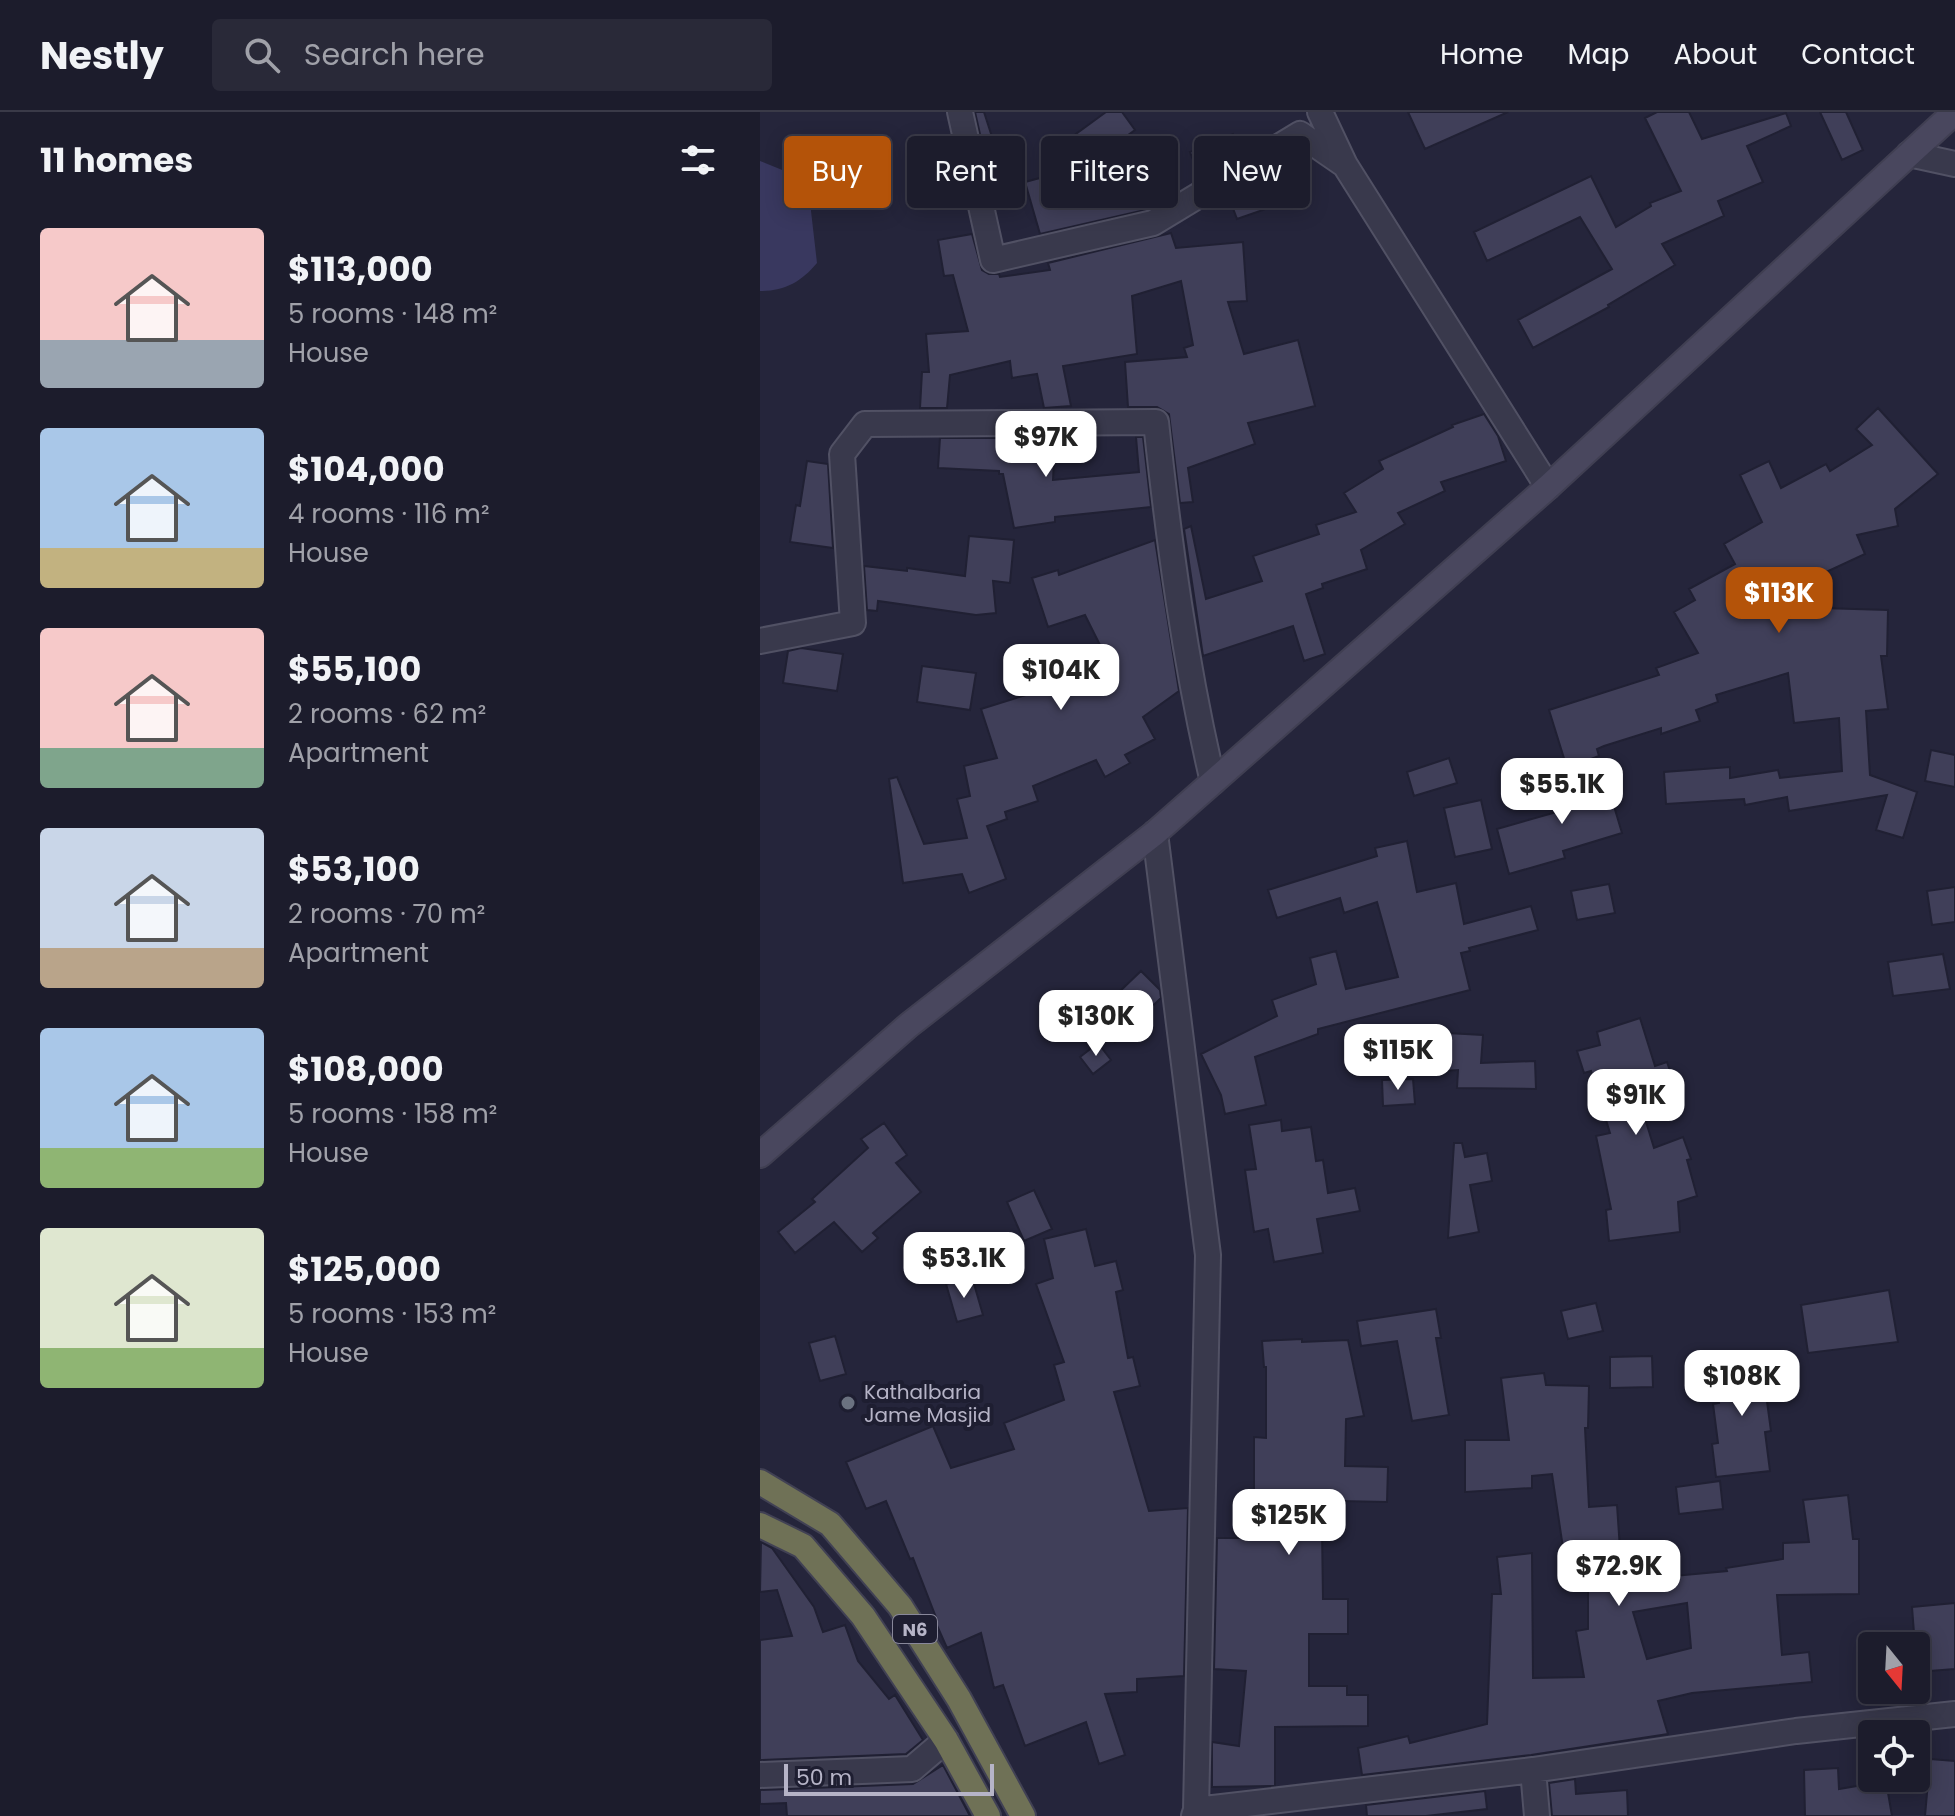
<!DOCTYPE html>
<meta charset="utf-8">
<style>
:root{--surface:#1c1c2c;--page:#292938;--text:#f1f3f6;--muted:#a0a1a9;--line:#3a3a48;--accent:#b45309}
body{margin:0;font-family:Poppins,sans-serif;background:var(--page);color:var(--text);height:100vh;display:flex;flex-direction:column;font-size:30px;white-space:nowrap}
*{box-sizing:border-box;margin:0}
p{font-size:26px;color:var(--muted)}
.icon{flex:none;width:44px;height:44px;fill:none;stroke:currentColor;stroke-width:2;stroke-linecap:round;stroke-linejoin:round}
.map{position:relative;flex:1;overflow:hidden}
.side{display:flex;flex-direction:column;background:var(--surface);width:760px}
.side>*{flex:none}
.top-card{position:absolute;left:24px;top:24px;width:760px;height:72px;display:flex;gap:16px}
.needle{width:52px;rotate:162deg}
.controls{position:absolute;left:1098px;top:1520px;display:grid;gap:16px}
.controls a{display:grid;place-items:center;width:72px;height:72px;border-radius:8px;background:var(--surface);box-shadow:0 4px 20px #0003,0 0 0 2px var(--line);font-size:40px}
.scale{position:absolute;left:24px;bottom:20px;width:210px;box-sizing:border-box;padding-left:8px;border:4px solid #b6b4c7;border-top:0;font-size:22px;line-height:28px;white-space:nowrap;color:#b6b4c7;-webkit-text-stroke:6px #1e1e31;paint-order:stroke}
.price{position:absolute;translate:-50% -68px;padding:0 18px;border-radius:16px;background:#fff;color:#222;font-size:26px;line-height:52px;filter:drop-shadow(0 2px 4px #0008)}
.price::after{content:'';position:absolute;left:50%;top:48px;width:24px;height:18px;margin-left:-12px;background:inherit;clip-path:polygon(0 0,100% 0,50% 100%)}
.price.on{background:var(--accent);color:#fff}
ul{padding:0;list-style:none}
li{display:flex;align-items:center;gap:24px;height:200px;padding:0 40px}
li span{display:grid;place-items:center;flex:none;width:224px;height:160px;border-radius:8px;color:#555}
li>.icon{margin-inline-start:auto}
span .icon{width:96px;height:96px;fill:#fffc;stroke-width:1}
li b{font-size:34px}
h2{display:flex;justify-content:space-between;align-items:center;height:96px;padding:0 40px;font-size:34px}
.pill{padding:0 28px;border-radius:8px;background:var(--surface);box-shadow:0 4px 20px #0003,0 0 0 2px var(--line);font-size:28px;line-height:72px}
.pill.on{background:var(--accent);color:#fff}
header{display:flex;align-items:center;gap:48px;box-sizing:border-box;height:112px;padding:0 40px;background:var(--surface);border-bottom:2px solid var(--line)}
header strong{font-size:38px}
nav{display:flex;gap:44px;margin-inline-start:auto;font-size:28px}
.search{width:560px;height:72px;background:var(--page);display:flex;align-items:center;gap:20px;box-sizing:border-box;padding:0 28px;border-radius:8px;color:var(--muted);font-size:30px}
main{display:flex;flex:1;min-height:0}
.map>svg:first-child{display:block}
.water{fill:#39385f}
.building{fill:#403f59;stroke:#202033;stroke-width:2;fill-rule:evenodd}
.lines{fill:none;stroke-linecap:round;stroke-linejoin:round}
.street-casing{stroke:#515164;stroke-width:28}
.secondary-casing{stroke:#403f52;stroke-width:28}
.highway-casing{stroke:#414154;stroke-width:28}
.street{stroke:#39394c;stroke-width:24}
.secondary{stroke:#49475e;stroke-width:24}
.highway{stroke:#6f7156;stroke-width:24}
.worship-dot{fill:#6b7280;stroke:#1e1e31;stroke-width:3}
.labels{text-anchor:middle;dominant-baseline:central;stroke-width:8;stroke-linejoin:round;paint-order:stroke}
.shield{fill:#1e1e31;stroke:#88879a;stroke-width:2}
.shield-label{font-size:18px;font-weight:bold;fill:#b6b4c7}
.poi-label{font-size:20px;fill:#b6b4c7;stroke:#1e1e31;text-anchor:start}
</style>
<header>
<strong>Nestly</strong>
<div class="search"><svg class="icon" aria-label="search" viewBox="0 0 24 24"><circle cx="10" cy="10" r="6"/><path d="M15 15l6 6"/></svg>Search here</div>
<nav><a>Home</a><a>Map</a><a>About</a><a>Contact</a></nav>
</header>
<main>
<section class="side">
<h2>11 homes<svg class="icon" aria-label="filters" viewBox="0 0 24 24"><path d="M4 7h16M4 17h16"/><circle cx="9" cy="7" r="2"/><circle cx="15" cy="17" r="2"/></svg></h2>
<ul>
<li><span style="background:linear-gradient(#f6c9c9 70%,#9aa5b1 0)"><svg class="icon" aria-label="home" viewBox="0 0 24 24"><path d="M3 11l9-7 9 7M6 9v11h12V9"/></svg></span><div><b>$113,000</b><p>5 rooms · 148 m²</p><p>House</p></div></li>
<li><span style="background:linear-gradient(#a9c7e8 75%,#c2b280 0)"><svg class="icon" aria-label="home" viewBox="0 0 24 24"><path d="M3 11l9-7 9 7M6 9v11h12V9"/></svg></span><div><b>$104,000</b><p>4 rooms · 116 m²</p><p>House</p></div></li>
<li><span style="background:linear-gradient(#f6c9c9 75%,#7fa58c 0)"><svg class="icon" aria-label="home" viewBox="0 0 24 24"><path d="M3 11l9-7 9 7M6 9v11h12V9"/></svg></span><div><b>$55,100</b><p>2 rooms · 62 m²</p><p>Apartment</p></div></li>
<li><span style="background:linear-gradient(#c9d6e8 75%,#b9a48a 0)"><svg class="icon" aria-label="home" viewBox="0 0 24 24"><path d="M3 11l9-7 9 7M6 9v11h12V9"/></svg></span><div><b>$53,100</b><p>2 rooms · 70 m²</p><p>Apartment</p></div></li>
<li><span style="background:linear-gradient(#a9c7e8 75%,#8fb573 0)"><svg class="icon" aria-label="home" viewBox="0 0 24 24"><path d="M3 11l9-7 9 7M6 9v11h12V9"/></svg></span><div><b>$108,000</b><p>5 rooms · 158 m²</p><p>House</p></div></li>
<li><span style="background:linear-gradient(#dfe7d0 75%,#8fb573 0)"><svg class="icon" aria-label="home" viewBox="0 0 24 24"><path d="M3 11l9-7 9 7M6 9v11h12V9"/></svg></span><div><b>$125,000</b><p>5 rooms · 153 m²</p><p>House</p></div></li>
</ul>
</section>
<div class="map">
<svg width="1195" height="1704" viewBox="0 0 1195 1704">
<rect width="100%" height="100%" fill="#25253b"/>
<path class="water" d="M 0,49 L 37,64 L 52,82 L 51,99 L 57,151 C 41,170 25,179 0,179 Z"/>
<path class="building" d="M 215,0 L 224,0 L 233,28 L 222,31 Z
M 346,0 L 362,0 L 375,18 L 335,47 L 347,85 L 378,75 L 385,98 L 280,122 L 265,70 L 306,59 L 296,29 L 313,24 Z
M 648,0 L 748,0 L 665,37 Z
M 897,0 L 929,0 L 942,27 L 1026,1 L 1031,14 L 987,34 L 1003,70 L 958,89 L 964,104 L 902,132 L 915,153 L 848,193 L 849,195 L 773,236 L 758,208 L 852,157 L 820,105 L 727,149 L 714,120 L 831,64 L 856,115 L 891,94 L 890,91 L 921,79 L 885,6 Z
M 1060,0 L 1086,0 L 1103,38 L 1082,48 Z
M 473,22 L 481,40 L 440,65 L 430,40 Z
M 511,67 L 520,92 L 477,107 L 468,83 L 493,68 L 495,73 Z
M 411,121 L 416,136 L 483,130 L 487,189 L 468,190 L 484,242 L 538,228 L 555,294 L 488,311 L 495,332 L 428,356 L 433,390 L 420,391 L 409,302 L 397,295 L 368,295 L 365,250 L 427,245 L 424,236 L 433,233 L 421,169 L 372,184 L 377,242 L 303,254 L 311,294 L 284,296 L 277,262 L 252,266 L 250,249 L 190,263 L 187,296 L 160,296 L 162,260 L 169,260 L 166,222 L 208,219 L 193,163 L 184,164 L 178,128 L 212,122 L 222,158 L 229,162 L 239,162 L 240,165 L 290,158 L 288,151 Z
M 1118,296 L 1178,362 L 1135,397 L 1138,414 L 1097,423 L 1105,442 L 993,494 L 1128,498 L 1127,544 L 1121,544 L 1128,597 L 1106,599 L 1110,663 L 1157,680 L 1143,726 L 1116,718 L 1127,683 L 1029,699 L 1027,685 L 985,693 L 984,687 L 906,692 L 904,660 L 970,655 L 970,666 L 1018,658 L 1020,666 L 1082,659 L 1079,606 L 1034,611 L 1028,561 L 956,583 L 958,590 L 936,598 L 940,609 L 901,622 L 901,616 L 844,634 L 837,637 L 839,644 L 807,656 L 789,598 L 899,563 L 896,556 L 938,541 L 914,500 L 935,488 L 929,477 L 975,452 L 964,432 L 1002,410 L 980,363 L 1009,349 L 1021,376 L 1066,352 L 1070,359 L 1112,333 L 1096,317 Z
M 724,302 L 738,324 L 746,349 L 681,370 L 685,379 L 638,401 L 645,412 L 601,438 L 607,457 L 562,472 L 563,476 L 546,482 L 565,542 L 544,549 L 533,514 L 443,544 L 424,417 L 431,414 L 446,487 L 502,469 L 493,444 L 559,422 L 556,413 L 596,400 L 584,381 L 623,357 L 619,349 L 693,315 L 692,313 Z
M 376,325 L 383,325 L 391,395 L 295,405 L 295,410 L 254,416 L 243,362 L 239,362 L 239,359 L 178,356 L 180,326 L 264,326 L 295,328 L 293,368 L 379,360 Z
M 47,349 L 68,352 L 73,436 L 30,430 L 36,393 L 40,394 Z
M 209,424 L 254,428 L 250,471 L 233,469 L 236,501 L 216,503 L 118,489 L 117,499 L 107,498 L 104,454 L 147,459 L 147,456 L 205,464 Z
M 395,428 L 419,579 L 383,605 L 395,627 L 365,643 L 370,651 L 345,665 L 336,648 L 273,674 L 278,689 L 245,700 L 247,707 L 227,714 L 246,767 L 209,781 L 202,762 L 143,771 L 129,667 L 137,665 L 164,732 L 207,726 L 197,687 L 210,684 L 204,654 L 237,646 L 221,597 L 269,582 L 302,567 L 298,558 L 343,539 L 325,503 L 288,515 L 272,466 L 298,458 L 299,463 Z
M 41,536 L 83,542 L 77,579 L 23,571 L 28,539 Z
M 162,554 L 216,561 L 210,598 L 157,590 Z
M 1171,638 L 1195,643 L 1195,675 L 1165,669 Z
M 689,646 L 697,671 L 654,684 L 647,660 Z
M 845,664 L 862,721 L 803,739 L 805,746 L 749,762 L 737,717 L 800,699 L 795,681 L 813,676 L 810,666 Z
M 721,688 L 732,737 L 695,745 L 684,696 Z
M 647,729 L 657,780 L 696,771 L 704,812 L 771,794 L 778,818 L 709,836 L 710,839 L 701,841 L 710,878 L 558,917 L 558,922 L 495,945 L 506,993 L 465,1002 L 461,983 L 441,942 L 517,904 L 512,888 L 556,872 L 550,846 L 576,839 L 586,877 L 638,865 L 617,790 L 584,801 L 580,786 L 517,806 L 508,778 L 617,744 L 615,736 Z
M 849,772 L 855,801 L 817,808 L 811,779 Z
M 1195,775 L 1195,810 L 1172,813 L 1167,779 Z
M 1183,842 L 1190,877 L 1133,884 L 1128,850 Z
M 381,859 L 400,878 L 401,886 L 355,930 L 332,906 Z
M 880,906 L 895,954 L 907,950 L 917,979 L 880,990 L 894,1036 L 923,1025 L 931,1047 L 927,1048 L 937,1084 L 918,1090 L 920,1120 L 849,1129 L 846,1098 L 851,1097 L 836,1024 L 850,1021 L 831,959 L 824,961 L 817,939 L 840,933 L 837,920 Z
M 633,918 L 723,923 L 721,951 L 775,949 L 776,977 L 697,976 L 698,958 L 636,962 Z
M 338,931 L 351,948 L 333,962 L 320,945 Z
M 653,967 L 655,992 L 623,994 L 622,968 Z
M 521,1008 L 522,1019 L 551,1015 L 556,1049 L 563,1048 L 568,1081 L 595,1076 L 600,1099 L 557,1107 L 563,1141 L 514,1150 L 508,1117 L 494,1120 L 485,1058 L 496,1057 L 489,1013 Z
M 124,1011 L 147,1043 L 136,1051 L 161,1080 L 113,1121 L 118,1126 L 102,1140 L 74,1110 L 35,1141 L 18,1120 L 55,1090 L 52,1087 L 108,1036 L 101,1027 Z
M 694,1031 L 702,1031 L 705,1045 L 727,1041 L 732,1069 L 710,1073 L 719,1120 L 688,1126 Z
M 274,1078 L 292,1117 L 264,1129 L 247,1090 Z
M 326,1117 L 335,1154 L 356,1149 L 363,1178 L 356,1180 L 368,1246 L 373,1245 L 380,1274 L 354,1280 L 389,1399 L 428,1396 L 424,1564 L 377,1567 L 377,1580 L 345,1582 L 365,1643 L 339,1652 L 326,1610 L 265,1634 L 243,1573 L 234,1576 L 221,1521 L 187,1536 L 175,1509 L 177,1508 L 153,1446 L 150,1447 L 126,1389 L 106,1397 L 86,1350 L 173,1314 L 191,1356 L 254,1337 L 244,1311 L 304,1288 L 294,1253 L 304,1250 L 276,1172 L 293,1166 L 284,1127 Z
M 212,1165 L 223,1203 L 197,1210 L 186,1172 Z
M 1129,1178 L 1138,1230 L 1048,1241 L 1041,1193 Z
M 836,1191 L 843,1219 L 808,1227 L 801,1199 Z
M 676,1197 L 681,1226 L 676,1226 L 689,1303 L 652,1309 L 637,1229 L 601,1234 L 597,1209 Z
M 75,1224 L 86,1262 L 60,1269 L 49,1231 Z
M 542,1227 L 542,1230 L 588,1228 L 604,1304 L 586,1307 L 585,1354 L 628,1355 L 627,1390 L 579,1389 L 578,1416 L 562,1416 L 563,1487 L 588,1487 L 588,1522 L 549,1522 L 549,1574 L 587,1574 L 587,1583 L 608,1583 L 608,1614 L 515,1615 L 515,1674 L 452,1675 L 452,1630 L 479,1634 L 486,1559 L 454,1557 L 457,1426 L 482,1426 L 483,1386 L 494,1386 L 494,1325 L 506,1326 L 506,1255 L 504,1255 L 502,1229 Z
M 892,1244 L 893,1275 L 850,1276 L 850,1245 Z
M 1008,1247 L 1012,1281 L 1006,1282 L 1011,1319 L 1005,1320 L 1010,1359 L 956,1365 L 952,1332 L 958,1331 L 953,1292 L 959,1291 L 954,1254 Z
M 784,1261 L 786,1273 L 829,1274 L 828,1316 L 825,1316 L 829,1395 L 857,1393 L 860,1437 L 868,1468 L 913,1461 L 914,1464 L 967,1459 L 966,1456 L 1023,1447 L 1023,1431 L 1049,1430 L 1043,1388 L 1088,1383 L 1093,1427 L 1099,1427 L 1099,1482 L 1017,1483 L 1022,1543 L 1049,1540 L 1052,1570 L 932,1581 L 898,1589 L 908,1622 L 771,1643 L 602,1663 L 598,1636 L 648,1624 L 650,1631 L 727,1612 L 732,1482 L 741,1482 L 737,1445 L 772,1441 L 773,1566 L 824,1565 L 816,1519 L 828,1517 L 828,1458 L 806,1456 L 792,1362 L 772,1364 L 772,1376 L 705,1380 L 705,1328 L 749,1328 L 741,1266 ZM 927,1491 L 931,1536 L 887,1547 L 873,1500 Z
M 960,1369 L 963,1397 L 919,1402 L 916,1375 Z
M 1,1430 L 12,1436 L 54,1495 L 63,1520 L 85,1513 L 98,1549 L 129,1587 L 135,1583 L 163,1628 L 146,1642 L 0,1648 L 0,1528 L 32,1524 L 17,1478 L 0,1480 Z
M 1195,1491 L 1195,1557 L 1157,1560 L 1152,1495 Z
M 1170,1647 L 1195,1649 L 1195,1704 L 1165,1704 Z
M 183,1653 L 210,1704 L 27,1704 L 26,1691 L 0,1692 L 0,1678 L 153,1672 Z
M 1078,1656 L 1079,1677 L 1126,1669 L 1132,1704 L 1045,1704 L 1044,1658 Z
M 815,1667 L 816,1682 L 867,1678 L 868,1704 L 792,1704 L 789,1671 Z
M 725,1679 L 727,1697 L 666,1704 L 607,1704 L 606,1693 Z"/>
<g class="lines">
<g class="street-casing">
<path id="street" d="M 200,0 L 233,148 L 393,111 L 540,22 L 585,53
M 560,0 L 585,53 L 788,375
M 1149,42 L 1195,52
M 0,529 L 93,511 L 82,342 L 105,312 L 396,310 C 409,431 425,551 453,670
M 395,721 L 448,1143 L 436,1698
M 773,1658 L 777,1704
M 0,1663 L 152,1657 L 186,1628
M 434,1704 L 436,1698 L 773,1658 L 1036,1619 L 1195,1602"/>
</g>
<g class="secondary-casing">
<path id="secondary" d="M 0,1043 L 149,913 L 395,721 L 788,375 L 1195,0"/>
</g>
<g class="highway-casing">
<path id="highway" d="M 0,1370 L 70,1412 L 140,1494 L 199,1587 L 263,1704
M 0,1413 L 43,1434 L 103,1504 L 186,1628 L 228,1704"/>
</g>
<use href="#street" class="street"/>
<use href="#secondary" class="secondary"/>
<use href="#highway" class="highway"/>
</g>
<circle class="worship-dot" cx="88" cy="1291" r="8"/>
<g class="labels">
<rect class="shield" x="133" y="1503" width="44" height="28" rx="6"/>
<g class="shield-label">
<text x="155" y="1517">N6</text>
</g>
<g class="poi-label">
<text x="104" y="1280">Kathalbaria<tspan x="104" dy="23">Jame Masjid</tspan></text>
</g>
</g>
</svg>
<div class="controls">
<a><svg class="needle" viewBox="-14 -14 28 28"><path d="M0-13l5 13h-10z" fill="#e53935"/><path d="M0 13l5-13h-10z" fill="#a0a1a9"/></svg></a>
<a><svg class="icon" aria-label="locate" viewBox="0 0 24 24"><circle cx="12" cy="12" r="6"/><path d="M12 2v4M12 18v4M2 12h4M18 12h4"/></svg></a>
</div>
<div class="scale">50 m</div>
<b class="price" style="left:286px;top:367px">$97K</b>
<b class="price on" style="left:1019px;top:523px">$113K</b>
<b class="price" style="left:301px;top:600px">$104K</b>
<b class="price" style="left:802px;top:714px">$55.1K</b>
<b class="price" style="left:336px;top:946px">$130K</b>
<b class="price" style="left:638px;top:980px">$115K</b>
<b class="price" style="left:876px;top:1025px">$91K</b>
<b class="price" style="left:204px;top:1188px">$53.1K</b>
<b class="price" style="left:982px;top:1306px">$108K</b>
<b class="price" style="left:529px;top:1445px">$125K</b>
<b class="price" style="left:859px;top:1496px">$72.9K</b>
<div class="top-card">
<a class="pill on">Buy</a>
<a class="pill">Rent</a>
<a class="pill">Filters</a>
<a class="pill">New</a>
</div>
</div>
</main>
